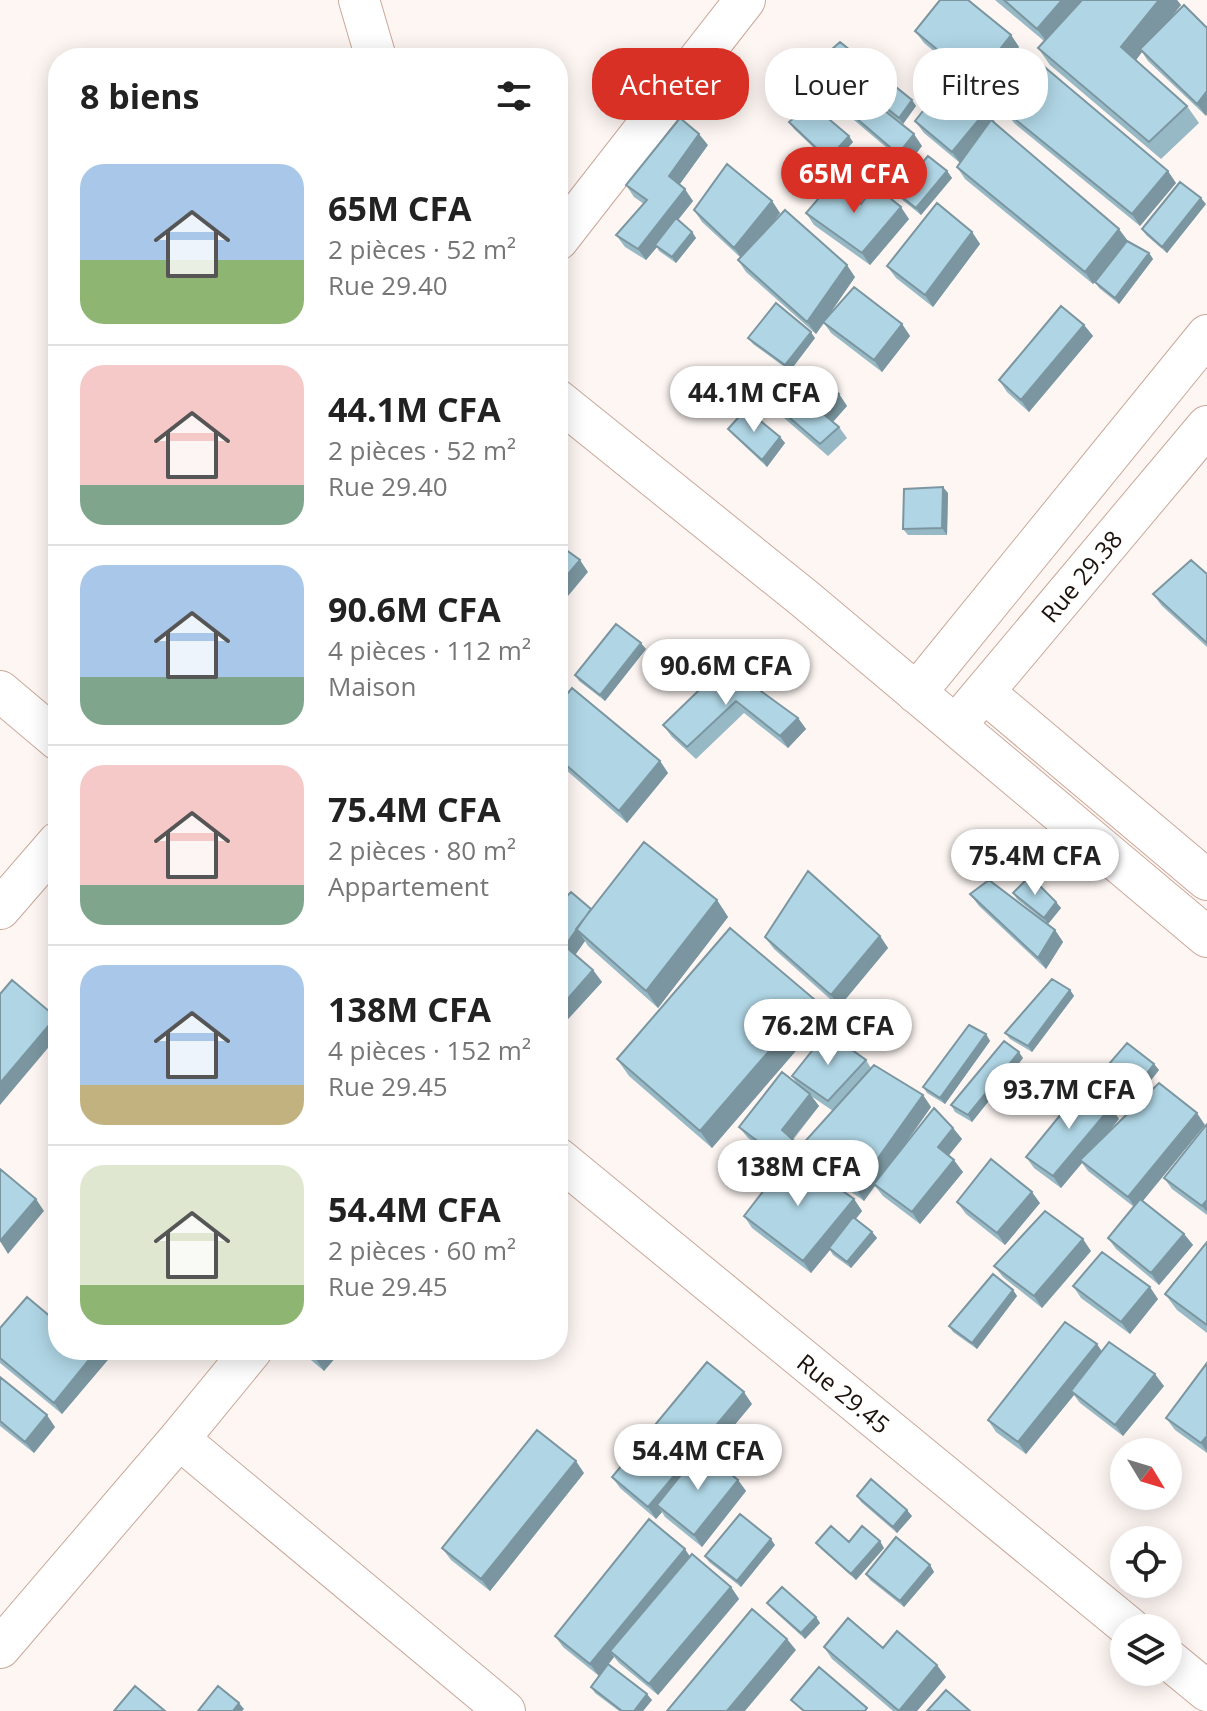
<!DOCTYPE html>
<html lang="fr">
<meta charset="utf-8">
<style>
:root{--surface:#fff;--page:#f6f6f6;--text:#222;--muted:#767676;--line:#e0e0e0;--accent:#d93025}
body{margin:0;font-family:"Open Sans",sans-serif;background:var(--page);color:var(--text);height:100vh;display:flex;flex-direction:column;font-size:30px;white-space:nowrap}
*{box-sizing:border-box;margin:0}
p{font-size:26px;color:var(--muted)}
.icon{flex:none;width:44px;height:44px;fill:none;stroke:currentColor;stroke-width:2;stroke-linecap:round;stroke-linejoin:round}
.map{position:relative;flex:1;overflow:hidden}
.sheet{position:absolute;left:48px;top:48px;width:520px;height:1312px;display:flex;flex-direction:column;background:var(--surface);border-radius:32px;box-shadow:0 4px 20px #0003}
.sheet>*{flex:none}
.hud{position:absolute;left:592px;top:48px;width:494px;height:72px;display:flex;gap:16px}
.needle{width:52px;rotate:128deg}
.controls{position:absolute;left:1110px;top:1438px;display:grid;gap:16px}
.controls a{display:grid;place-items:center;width:72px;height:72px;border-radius:50%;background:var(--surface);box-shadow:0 4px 20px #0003;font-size:40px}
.price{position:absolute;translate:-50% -68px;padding:0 18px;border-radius:28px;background:#fff;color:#222;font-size:26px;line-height:52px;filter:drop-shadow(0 2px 4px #0008)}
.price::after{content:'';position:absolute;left:50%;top:48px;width:24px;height:18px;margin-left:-12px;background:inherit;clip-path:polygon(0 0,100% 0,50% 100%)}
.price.active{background:var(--accent);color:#fff}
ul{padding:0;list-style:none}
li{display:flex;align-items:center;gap:24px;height:200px;padding:0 32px}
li+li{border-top:2px solid var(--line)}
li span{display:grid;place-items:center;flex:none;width:224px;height:160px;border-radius:24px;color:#555}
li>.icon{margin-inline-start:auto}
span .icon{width:96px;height:96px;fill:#fffc;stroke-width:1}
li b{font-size:34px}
h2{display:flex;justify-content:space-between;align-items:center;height:96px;padding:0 32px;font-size:34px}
.chip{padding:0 28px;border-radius:32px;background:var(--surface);box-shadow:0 4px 20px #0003;font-size:28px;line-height:72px}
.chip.active{background:var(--accent);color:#fff}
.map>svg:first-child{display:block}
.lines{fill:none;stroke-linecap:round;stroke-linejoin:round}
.minor-casing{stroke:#caa899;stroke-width:42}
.minor{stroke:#fff;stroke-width:40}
.wall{fill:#97b8c5}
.shaded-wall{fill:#7b96a0}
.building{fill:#b0d6e5;stroke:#7b96a0;stroke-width:2}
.labels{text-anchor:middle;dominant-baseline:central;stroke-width:7;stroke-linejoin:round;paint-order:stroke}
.street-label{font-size:24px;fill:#1c110b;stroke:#fff}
</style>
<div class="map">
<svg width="1207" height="1711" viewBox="0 0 1207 1711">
<rect width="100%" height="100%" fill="#fdf6f3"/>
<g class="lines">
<g class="minor-casing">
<path id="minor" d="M 359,0 L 376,58
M 558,240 L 745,0
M 558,400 L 805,599 L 1207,937
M 0,691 L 58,740
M 984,692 L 1207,880
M 916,693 L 1207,335
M 956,725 L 1207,426
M 0,909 L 58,842
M 558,1158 L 1130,1628
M 179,1439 L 505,1711
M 0,1648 L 179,1439 L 252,1350
M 1168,1659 L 1207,1691"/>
</g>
<use href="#minor" class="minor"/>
</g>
<path class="wall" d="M 995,0 L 1177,0 L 1181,5 L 1168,20 L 1206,116 L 1148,61 L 1142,52 L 1136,60 L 1187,106 L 1199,123 L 1161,159 L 1050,65 L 1038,48 L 1044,41 Z
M 915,31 L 1011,35 L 1019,47 L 983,92 L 924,43 Z
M 823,57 L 912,100 L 916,106 L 903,124 L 827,63 Z
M 806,75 L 922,146 L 907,165 L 815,87 Z
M 986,111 L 995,122 L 1128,241 L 1149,253 L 1153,259 L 1119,304 L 1099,288 L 1095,282 L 1116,255 L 1093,284 L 965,179 L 957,167 L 960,163 L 924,133 L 915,121 Z
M 1005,111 L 1176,183 L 1140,226 L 1014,123 Z
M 789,122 L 853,142 L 832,165 L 794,129 Z
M 708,145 L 679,185 L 693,201 L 678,220 L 692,232 L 696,238 L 676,263 L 659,251 L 657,247 L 646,260 L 625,247 L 616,235 L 644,204 L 634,197 L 626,185 Z
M 947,171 L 952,178 L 921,215 L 901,199 L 897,193 Z
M 772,201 L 780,213 L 766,231 L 855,277 L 830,313 L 902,324 L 910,336 L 882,372 L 831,333 L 824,323 L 816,334 L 746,272 L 738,260 L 741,258 L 702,222 L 694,210 Z
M 861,204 L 909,219 L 870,265 L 814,225 L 806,213 Z
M 1206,204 L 1167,253 L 1146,235 L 1142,229 Z
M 972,232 L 980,244 L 933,307 L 896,278 L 887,266 Z
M 1084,325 L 1093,336 L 1029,412 L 1007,392 L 999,380 Z
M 748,338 L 815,338 L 790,371 L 753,344 Z
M 839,394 L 847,406 L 833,422 L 839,427 L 847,438 L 828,456 L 784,418 L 776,406 Z
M 728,429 L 780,437 L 785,443 L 767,467 L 733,435 Z
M 948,493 L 947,535 L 908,535 L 903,529 Z
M 1207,574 L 1207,647 L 1162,606 L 1153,594 Z
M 646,649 L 605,701 L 579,681 L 575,675 Z
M 725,665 L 798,718 L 806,729 L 788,748 L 744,713 L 696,759 L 672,737 L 663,725 Z
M 558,705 L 660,761 L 668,773 L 627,823 L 558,763 Z
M 1013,893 L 1056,902 L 1061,908 L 1048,924 L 1017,899 Z
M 970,894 L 1055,930 L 1063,942 L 1046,969 L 979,906 Z
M 717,900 L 728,917 L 658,1008 L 588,946 L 585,941 L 575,955 L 593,970 L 602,982 L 558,1030 L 558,905 L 591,910 Z
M 880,936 L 888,948 L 839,1007 L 774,949 L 765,937 Z
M 1070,990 L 1074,996 L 1032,1052 L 1010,1039 L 1005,1033 Z
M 814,999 L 826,1016 L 712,1148 L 629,1076 L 617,1059 Z
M 986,1034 L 990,1041 L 945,1104 L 927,1093 L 923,1087 Z
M 1023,1058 L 972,1122 L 955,1112 L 951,1105 Z
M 866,1060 L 871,1068 L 923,1095 L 931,1107 L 899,1153 L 953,1128 L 962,1139 L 948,1155 L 963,1172 L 920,1224 L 883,1196 L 875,1186 L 864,1201 L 807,1160 L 799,1148 L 833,1111 L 811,1096 L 819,1106 L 793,1140 L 801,1152 L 796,1158 L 854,1199 L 862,1211 L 856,1219 L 872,1232 L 877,1238 L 851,1268 L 833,1255 L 830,1250 L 811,1273 L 752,1228 L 744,1216 L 783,1166 L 748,1138 L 739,1127 L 798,1085 L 792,1076 Z
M 1154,1064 L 1159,1070 L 1129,1108 L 1100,1085 L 1096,1079 Z
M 1119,1119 L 1110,1130 L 1205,1125 L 1143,1201 L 1184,1234 L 1193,1245 L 1159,1285 L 1116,1249 L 1108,1238 L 1134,1207 L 1088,1171 L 1082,1163 L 1061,1188 L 1034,1168 L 1026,1157 Z
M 1207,1124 L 1207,1215 L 1172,1189 L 1164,1178 Z
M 957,1202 L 1040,1203 L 1005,1245 L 966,1214 Z
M 1207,1242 L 1207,1333 L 1177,1310 L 1165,1294 Z
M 1091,1251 L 1042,1308 L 1003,1277 L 994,1266 Z
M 1073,1286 L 1158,1299 L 1130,1334 L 1081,1298 Z
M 1013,1290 L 1017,1296 L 977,1349 L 953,1332 L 949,1326 Z
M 0,1328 L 58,1350 L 108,1350 L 112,1355 L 62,1414 L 0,1363 Z
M 301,1350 L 342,1350 L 324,1371 L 305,1355 Z
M 1102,1351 L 1164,1386 L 1123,1436 L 1080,1403 L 1074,1395 L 1026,1454 L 996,1432 L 988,1420 Z
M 1207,1363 L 1207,1453 L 1175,1430 L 1166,1418 Z
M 0,1377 L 55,1427 L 34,1453 L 0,1426 Z
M 752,1404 L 709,1456 L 738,1480 L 746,1491 L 702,1547 L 665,1517 L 662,1512 L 656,1519 L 620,1488 L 612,1477 Z
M 584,1473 L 490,1591 L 451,1560 L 442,1548 Z
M 857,1496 L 912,1516 L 897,1533 L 861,1502 Z
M 849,1542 L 884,1548 L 856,1580 L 821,1549 L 816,1543 Z
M 775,1545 L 741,1587 L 709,1562 L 705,1556 Z
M 690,1557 L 731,1587 L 739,1599 L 658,1695 L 619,1663 L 614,1657 L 608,1665 L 652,1700 L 643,1711 L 619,1711 L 595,1693 L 591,1687 L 599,1676 L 563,1647 L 555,1636 Z
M 930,1565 L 934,1572 L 904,1607 L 870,1580 L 866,1574 Z
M 767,1603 L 816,1617 L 820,1623 L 805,1639 L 772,1609 Z
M 824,1647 L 946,1677 L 917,1711 L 893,1711 L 832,1659 Z"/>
<path class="shaded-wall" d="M 1062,0 L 1088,0 L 1049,45 L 1037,29 Z
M 1159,0 L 1177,0 L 1181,5 L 1143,52 L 1140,49 L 1142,52 L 1133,64 L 1121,47 Z
M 1011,35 L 1019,47 L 983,92 L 975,81 Z
M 1207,91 L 1207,114 L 1206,116 L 1197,104 Z
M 912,100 L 916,106 L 903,124 L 899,118 Z
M 986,111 L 995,122 L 961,164 L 952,152 Z
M 699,134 L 708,145 L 677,188 L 669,176 Z
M 914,134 L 922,146 L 907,165 L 898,154 Z
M 849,136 L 853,142 L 832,165 L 828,159 Z
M 947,171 L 952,178 L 921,215 L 916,208 Z
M 1168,171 L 1176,183 L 1140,226 L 1132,214 Z
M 685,189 L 693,201 L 657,246 L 655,245 L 657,247 L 646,260 L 638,249 Z
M 1201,198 L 1206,204 L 1167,253 L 1162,247 Z
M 772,201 L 780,213 L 743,260 L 734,248 Z
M 901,207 L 909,219 L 870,265 L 862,253 Z
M 1119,229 L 1128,241 L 1093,284 L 1085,272 Z
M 692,232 L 696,238 L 676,263 L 672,257 Z
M 972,232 L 980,244 L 933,307 L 925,295 Z
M 1149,253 L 1153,259 L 1119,304 L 1115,298 Z
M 847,265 L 855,277 L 816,334 L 807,322 Z
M 902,324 L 910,336 L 882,372 L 874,360 Z
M 1084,325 L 1093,336 L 1029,412 L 1021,400 Z
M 811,332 L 815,338 L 790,371 L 785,365 Z
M 839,394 L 847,406 L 830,425 L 822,413 Z
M 780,437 L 785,443 L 767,467 L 762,460 Z
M 943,487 L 948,493 L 947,535 L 942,528 Z
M 580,560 L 588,572 L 558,608 L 558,586 Z
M 641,643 L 646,649 L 605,701 L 600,695 Z
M 558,648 L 564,657 L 558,664 Z
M 798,718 L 806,729 L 788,748 L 780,736 Z
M 660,761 L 668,773 L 627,823 L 619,811 Z
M 717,900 L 728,917 L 658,1008 L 646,991 Z
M 1056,902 L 1061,908 L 1048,924 L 1044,918 Z
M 577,929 L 585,941 L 573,958 L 565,946 Z
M 1055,930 L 1063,942 L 1046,969 L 1038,958 Z
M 880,936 L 888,948 L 839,1007 L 831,995 Z
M 593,970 L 602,982 L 558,1030 L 558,1010 Z
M 1070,990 L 1074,996 L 1032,1052 L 1028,1046 Z
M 814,999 L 826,1016 L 712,1148 L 700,1131 Z
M 56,1017 L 58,1021 L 58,1036 L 0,1105 L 0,1083 Z
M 986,1034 L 990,1041 L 945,1104 L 940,1098 Z
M 1019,1052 L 1023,1058 L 972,1122 L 968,1115 Z
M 1154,1064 L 1159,1070 L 1129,1108 L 1125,1102 Z
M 810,1094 L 819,1106 L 790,1142 L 782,1130 Z
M 923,1095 L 931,1107 L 864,1201 L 856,1189 Z
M 1111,1107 L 1119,1119 L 1083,1162 L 1080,1160 L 1082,1163 L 1061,1188 L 1053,1176 Z
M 1197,1113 L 1205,1125 L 1136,1209 L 1128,1197 Z
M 953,1128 L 962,1139 L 946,1159 L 938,1147 Z
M 954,1160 L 963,1172 L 920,1224 L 912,1212 Z
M 1032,1192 L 1040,1203 L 1005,1245 L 997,1233 Z
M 36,1199 L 44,1211 L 8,1254 L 0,1241 Z
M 854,1199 L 862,1211 L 811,1273 L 803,1261 Z
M 1207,1200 L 1207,1212 L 1202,1206 Z
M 872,1232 L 877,1238 L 851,1268 L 847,1262 Z
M 1184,1234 L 1193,1245 L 1159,1285 L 1151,1273 Z
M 1083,1239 L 1091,1251 L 1042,1308 L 1034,1296 Z
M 1150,1287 L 1158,1299 L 1130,1334 L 1121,1322 Z
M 1013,1290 L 1017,1296 L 977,1349 L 972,1343 Z
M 1097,1344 L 1105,1356 L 1071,1391 L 1074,1395 L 1026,1454 L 1018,1442 Z
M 97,1350 L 108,1350 L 112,1355 L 62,1414 L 54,1403 Z
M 324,1350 L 342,1350 L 324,1371 L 316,1359 Z
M 1155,1374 L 1164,1386 L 1123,1436 L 1115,1425 Z
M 744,1392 L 752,1404 L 663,1511 L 657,1505 L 662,1512 L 656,1519 L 648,1507 Z
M 47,1415 L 55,1427 L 34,1453 L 25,1442 Z
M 1207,1436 L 1207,1452 L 1201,1443 Z
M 576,1461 L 584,1473 L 490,1591 L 481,1579 Z
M 738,1480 L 746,1491 L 702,1547 L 694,1535 Z
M 907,1510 L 912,1516 L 897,1533 L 893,1527 Z
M 771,1539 L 775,1545 L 741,1587 L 737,1581 Z
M 880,1541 L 884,1548 L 856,1580 L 851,1574 Z
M 685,1549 L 693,1561 L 610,1651 L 614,1657 L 599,1676 L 590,1664 Z
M 930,1565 L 934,1572 L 904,1607 L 900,1601 Z
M 731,1587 L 739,1599 L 658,1695 L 649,1684 Z
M 816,1617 L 820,1623 L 805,1639 L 801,1633 Z
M 787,1639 L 796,1650 L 745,1711 L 727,1711 Z
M 937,1665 L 946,1677 L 917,1711 L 899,1711 Z
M 647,1694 L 652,1700 L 643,1711 L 634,1711 Z
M 239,1703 L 244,1709 L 242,1711 L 233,1711 Z"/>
<path class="building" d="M 940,0 L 968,0 L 1011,35 L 975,81 L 915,31 Z
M 1004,0 L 1062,0 L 1037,29 Z
M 1082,0 L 1159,0 L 1121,47 L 1187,106 L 1149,142 L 1038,48 Z
M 1184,5 L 1207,28 L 1207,91 L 1197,104 L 1140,49 Z
M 840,42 L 912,100 L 899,118 L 823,57 Z
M 820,59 L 914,134 L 898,154 L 806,75 Z
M 1041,64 L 1168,171 L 1132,214 L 1005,111 Z
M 950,77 L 986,111 L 952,152 L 915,121 Z
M 811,104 L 849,136 L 828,159 L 789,122 Z
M 680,118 L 699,134 L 669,176 L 685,189 L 638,249 L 616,235 L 647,200 L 626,185 Z
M 991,120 L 1119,229 L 1085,272 L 957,167 Z
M 928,156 L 947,171 L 916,208 L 897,193 Z
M 727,164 L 772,201 L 734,248 L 694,210 Z
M 1180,182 L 1201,198 L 1162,247 L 1142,229 Z
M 831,184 L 861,204 L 875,186 L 901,207 L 862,253 L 806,213 Z
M 937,203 L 972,232 L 925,295 L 887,266 Z
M 785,210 L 847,265 L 807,322 L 738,260 Z
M 676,218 L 692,232 L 672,257 L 655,245 Z
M 1127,241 L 1149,253 L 1115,298 L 1095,282 Z
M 854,287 L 902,324 L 874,360 L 823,322 Z
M 776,303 L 811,332 L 785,365 L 748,338 Z
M 1061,306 L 1084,325 L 1021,400 L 999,380 Z
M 805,368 L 839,394 L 822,413 L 839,427 L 820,444 L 776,406 Z
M 746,409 L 780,437 L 762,460 L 728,429 Z
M 943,487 L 942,528 L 903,529 L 904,489 Z
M 558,544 L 580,560 L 558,586 Z
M 1191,560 L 1207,574 L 1207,643 L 1153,594 Z
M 616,624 L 641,643 L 600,695 L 575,675 Z
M 725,665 L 798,718 L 780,736 L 736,701 L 687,747 L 663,725 Z
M 572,688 L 660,761 L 619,811 L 558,758 L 558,705 Z
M 644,842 L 717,900 L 646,991 L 576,929 Z
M 808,871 L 880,936 L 831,995 L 765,937 Z
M 1030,876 L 1056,902 L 1044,918 L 1013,893 Z
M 989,880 L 1055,930 L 1038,958 L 970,894 Z
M 571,892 L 591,909 L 565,946 L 593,970 L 558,1010 L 558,905 Z
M 730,928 L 814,999 L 700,1131 L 617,1059 Z
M 1052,979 L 1070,990 L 1028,1046 L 1005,1033 Z
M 12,980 L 56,1017 L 0,1083 L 0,994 Z
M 969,1025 L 986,1034 L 940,1098 L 923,1087 Z
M 827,1032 L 866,1060 L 828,1101 L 792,1076 Z
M 1004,1041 L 1019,1052 L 968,1115 L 951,1105 Z
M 1127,1043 L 1154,1064 L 1125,1102 L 1096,1079 Z
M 874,1065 L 923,1095 L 856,1189 L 799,1148 Z
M 782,1072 L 810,1094 L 782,1130 L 793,1140 L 777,1156 L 739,1127 Z
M 1159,1083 L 1197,1113 L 1128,1197 L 1080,1160 Z
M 1084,1086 L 1111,1107 L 1053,1176 L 1026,1157 Z
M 934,1108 L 953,1128 L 938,1147 L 954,1160 L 912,1212 L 874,1184 Z
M 1207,1124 L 1207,1200 L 1202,1206 L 1164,1178 Z
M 791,1155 L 854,1199 L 803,1261 L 744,1216 Z
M 991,1159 L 1032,1192 L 997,1233 L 957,1202 Z
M 0,1169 L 36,1199 L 0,1241 Z
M 1140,1199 L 1184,1234 L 1151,1273 L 1108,1238 Z
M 1045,1211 L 1083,1239 L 1034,1296 L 994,1266 Z
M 853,1217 L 872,1232 L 847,1262 L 829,1248 Z
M 1207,1242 L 1207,1325 L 1165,1294 Z
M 1102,1252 L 1150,1287 L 1121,1322 L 1073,1286 Z
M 993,1274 L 1013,1290 L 972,1343 L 949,1326 Z
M 27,1297 L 58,1323 L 58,1350 L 97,1350 L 54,1403 L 0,1358 L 0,1328 Z
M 1065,1322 L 1097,1344 L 1018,1442 L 988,1420 Z
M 1109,1342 L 1155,1374 L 1115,1425 L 1071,1391 Z
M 305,1350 L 324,1350 L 316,1359 Z
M 707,1362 L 744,1392 L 648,1507 L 612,1477 Z
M 1207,1363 L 1207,1436 L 1201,1443 L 1166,1418 Z
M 0,1377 L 47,1415 L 25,1442 L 0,1421 Z
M 537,1430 L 576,1461 L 481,1579 L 442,1548 Z
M 701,1450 L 738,1480 L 694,1535 L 657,1505 Z
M 871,1479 L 907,1510 L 893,1527 L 857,1496 Z
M 740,1514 L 771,1539 L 737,1581 L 705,1556 Z
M 649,1519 L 685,1549 L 590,1664 L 555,1636 Z
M 831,1526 L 849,1542 L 862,1526 L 880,1541 L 851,1574 L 816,1543 Z
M 896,1537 L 930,1565 L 900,1601 L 866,1574 Z
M 692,1554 L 731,1587 L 649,1684 L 610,1651 Z
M 782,1587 L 816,1617 L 801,1633 L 767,1603 Z
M 752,1609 L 787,1639 L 727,1711 L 667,1711 Z
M 848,1618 L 883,1648 L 897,1631 L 937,1665 L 899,1711 L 824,1647 Z
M 608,1664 L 647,1694 L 634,1711 L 622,1711 L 591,1687 Z
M 819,1667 L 867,1708 L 865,1711 L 804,1711 L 791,1700 Z
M 135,1686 L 165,1711 L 114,1711 Z
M 218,1686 L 239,1703 L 233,1711 L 198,1711 Z
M 946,1690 L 970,1711 L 927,1711 Z"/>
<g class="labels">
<g class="street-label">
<text transform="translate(1081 576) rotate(-50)">Rue 29.38</text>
<text transform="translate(844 1393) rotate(39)">Rue 29.45</text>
</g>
</g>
</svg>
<div class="controls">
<a><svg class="needle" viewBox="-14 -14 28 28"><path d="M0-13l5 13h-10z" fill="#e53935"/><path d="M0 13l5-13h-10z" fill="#767676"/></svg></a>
<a><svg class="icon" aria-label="locate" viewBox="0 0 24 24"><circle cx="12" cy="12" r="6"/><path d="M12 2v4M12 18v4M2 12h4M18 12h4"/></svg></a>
<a><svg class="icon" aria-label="layers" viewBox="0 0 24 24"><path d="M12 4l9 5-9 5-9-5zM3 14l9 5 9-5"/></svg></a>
</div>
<b class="price active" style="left:854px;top:215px">65M CFA</b>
<b class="price" style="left:754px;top:434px">44.1M CFA</b>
<b class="price" style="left:726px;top:707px">90.6M CFA</b>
<b class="price" style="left:1035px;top:897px">75.4M CFA</b>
<b class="price" style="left:828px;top:1067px">76.2M CFA</b>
<b class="price" style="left:1069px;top:1131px">93.7M CFA</b>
<b class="price" style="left:798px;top:1208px">138M CFA</b>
<b class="price" style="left:698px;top:1492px">54.4M CFA</b>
<div class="hud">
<a class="chip active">Acheter</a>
<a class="chip">Louer</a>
<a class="chip">Filtres</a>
</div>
<section class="sheet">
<h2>8 biens<svg class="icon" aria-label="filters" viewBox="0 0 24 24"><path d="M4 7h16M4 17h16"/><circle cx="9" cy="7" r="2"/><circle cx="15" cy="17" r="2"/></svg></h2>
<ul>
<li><span style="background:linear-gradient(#a9c7e8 60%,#8fb573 0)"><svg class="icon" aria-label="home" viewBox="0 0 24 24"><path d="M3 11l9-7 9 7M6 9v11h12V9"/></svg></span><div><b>65M CFA</b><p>2 pièces · 52 m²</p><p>Rue 29.40</p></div></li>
<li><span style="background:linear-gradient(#f6c9c9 75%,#7fa58c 0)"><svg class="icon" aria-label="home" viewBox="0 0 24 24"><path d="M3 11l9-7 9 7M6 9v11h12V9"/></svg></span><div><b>44.1M CFA</b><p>2 pièces · 52 m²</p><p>Rue 29.40</p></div></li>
<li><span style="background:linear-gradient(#a9c7e8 70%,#7fa58c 0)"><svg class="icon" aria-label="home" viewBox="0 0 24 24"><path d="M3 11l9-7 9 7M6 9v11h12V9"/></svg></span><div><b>90.6M CFA</b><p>4 pièces · 112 m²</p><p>Maison</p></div></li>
<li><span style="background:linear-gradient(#f6c9c9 75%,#7fa58c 0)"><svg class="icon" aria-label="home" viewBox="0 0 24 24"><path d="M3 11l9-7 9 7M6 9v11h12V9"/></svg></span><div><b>75.4M CFA</b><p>2 pièces · 80 m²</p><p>Appartement</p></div></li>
<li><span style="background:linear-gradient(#a9c7e8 75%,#c2b280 0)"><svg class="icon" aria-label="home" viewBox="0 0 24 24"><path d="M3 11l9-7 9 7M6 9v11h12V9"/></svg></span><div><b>138M CFA</b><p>4 pièces · 152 m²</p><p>Rue 29.45</p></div></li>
<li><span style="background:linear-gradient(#dfe7d0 75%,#8fb573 0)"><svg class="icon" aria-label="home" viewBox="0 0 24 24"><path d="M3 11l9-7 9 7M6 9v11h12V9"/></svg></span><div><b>54.4M CFA</b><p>2 pièces · 60 m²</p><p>Rue 29.45</p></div></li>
</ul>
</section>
</div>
